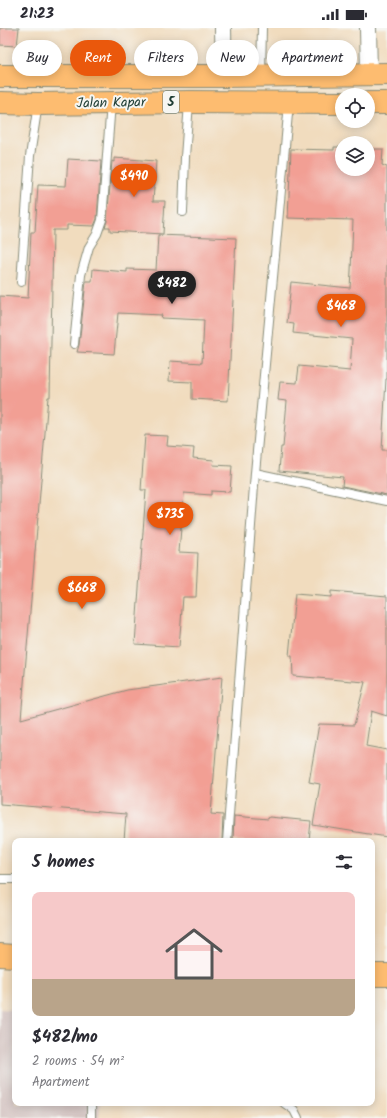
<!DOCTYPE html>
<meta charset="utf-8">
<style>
:root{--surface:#fff;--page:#f2f2f3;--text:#2b2b33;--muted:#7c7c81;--accent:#ea580c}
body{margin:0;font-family:Kalam,sans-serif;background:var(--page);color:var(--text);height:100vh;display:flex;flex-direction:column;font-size:15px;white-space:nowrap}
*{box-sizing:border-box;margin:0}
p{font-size:13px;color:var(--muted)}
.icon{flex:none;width:22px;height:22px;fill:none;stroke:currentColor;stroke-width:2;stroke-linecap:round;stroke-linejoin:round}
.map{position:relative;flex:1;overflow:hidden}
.side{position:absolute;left:12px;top:810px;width:363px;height:268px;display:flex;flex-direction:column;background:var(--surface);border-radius:8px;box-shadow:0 2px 10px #0003}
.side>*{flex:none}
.top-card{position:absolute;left:12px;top:12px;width:363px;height:36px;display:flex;gap:8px}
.fabs{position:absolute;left:335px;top:60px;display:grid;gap:8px}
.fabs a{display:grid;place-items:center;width:40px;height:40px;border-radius:50%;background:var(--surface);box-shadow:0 2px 10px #0003;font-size:20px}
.price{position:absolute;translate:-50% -34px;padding:0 9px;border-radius:14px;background:var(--accent);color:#fff;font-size:13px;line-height:26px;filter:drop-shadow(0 1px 2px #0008)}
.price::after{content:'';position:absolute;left:50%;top:24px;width:12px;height:9px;margin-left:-6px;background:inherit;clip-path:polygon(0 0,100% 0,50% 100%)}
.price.current{background:#222;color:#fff}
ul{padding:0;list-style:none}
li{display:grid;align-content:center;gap:8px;height:212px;padding:0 20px}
li span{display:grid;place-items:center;height:124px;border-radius:8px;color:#555}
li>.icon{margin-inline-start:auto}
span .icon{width:72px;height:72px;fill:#fffc;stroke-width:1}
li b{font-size:17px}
h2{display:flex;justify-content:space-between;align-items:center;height:48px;padding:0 20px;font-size:17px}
.chip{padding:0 14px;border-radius:18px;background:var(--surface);box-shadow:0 2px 10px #0003;font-size:14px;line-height:36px}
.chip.current{background:var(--accent);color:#fff}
.status{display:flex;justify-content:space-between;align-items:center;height:28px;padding:0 20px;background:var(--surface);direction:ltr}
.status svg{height:11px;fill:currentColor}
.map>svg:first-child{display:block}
.industrial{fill:#d1bfbd}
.building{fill:#f29f94}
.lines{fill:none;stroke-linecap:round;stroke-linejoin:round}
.lane-casing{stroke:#888c79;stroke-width:10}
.street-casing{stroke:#888c79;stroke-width:18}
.primary-casing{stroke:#888c79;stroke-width:24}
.highway-casing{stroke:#888c79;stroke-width:24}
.lane{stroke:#fff;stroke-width:8}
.street{stroke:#fff;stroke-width:16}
.primary{stroke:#fdbc70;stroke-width:22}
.highway{stroke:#fdbc70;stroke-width:22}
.labels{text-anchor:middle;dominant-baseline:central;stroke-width:4;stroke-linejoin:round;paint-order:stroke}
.shield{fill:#f6f6f2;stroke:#60746d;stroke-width:1}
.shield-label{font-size:13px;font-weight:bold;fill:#1f3d34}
.street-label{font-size:14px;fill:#1f3d34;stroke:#f6f6f2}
</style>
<div class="status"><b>21:23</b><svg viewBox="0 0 49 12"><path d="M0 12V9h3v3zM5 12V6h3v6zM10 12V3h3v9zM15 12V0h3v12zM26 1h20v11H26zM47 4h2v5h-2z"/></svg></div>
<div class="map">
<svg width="387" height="1090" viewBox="0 0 387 1090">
<rect width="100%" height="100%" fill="#f6f6f2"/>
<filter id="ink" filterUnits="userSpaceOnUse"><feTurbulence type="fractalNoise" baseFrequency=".025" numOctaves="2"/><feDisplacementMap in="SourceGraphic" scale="8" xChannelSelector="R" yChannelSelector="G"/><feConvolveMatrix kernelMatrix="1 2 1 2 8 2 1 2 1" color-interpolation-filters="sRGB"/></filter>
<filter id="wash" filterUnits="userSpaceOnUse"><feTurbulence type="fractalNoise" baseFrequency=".012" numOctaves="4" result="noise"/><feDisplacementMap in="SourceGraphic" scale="16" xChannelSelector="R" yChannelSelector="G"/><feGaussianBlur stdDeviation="0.9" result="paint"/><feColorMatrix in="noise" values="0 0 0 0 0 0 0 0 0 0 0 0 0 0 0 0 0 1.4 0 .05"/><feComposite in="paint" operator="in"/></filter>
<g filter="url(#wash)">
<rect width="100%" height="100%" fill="#f1dcbe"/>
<path class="industrial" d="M 0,981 L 15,982 L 15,1075 L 100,1075 L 99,1090 L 0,1090 Z"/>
<g id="blocks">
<path class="building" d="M 0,0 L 19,0 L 17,18 L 0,17 Z
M 334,119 L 342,119 L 342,141 L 368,141 L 368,121 L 383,121 L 382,137 L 387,139 L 387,351 L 386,351 L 382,422 L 387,422 L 387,467 L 342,458 L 343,449 L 279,443 L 281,419 L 283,419 L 287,373 L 278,372 L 280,354 L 297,355 L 299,338 L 350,343 L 352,311 L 293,305 L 294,296 L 287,295 L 291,254 L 350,260 L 351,243 L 353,192 L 288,190 L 291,121 L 334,122 Z
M 114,130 L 156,133 L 153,173 L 165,173 L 163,206 L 110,203 L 110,199 L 105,199 L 107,193 L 112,133 L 114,134 Z
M 68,131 L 101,133 L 97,191 L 94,198 L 67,197 L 67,202 L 53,202 L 50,369 L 48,369 L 21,691 L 127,662 L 222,649 L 211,786 L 223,787 L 222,813 L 124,813 L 126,786 L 0,776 L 0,268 L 28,270 L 31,204 L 35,204 L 38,157 L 66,158 Z
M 158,207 L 236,210 L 228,373 L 192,371 L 192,354 L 169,353 L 170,333 L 202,335 L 204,292 L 161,290 L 162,287 L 118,285 L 114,326 L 77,324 L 79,317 L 86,253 L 92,253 L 93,241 L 127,244 L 127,241 L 156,242 Z
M 145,407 L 168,408 L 167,418 L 194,420 L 193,430 L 214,432 L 213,437 L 232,438 L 230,464 L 211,463 L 211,467 L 184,465 L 179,524 L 198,525 L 196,569 L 183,569 L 179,619 L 135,616 L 146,462 L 141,462 Z
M 331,563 L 387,568 L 387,688 L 371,683 L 366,718 L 387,722 L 387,809 L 313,797 L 320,756 L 309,754 L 319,696 L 354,697 L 365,654 L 293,648 L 292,628 L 289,628 L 295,566 L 331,569 Z
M 234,788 L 268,791 L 269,789 L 311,793 L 309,813 L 233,813 Z"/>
</g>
</g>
<g filter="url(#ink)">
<use href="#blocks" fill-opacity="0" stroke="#888c79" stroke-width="1"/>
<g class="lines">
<g class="lane-casing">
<path id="lane" d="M 261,46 L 262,0
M 183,184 L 185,129 L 189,75
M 21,254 L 30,128 L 38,76
M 74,316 L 81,247 L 89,219 L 97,206 L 102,192 L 111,75
M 255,445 L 387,473
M 227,813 L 255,445 L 289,75
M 0,851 L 15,851
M 284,1075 L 294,1082 L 298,1090
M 91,1090 L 91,1075"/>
</g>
<g class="street-casing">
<path id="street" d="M 223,0 L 224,48
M 368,0 L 369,45"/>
</g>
<g class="primary-casing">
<path id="primary" d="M 0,927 L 15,928
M 372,947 L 387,947"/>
</g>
<g class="highway-casing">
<path id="highway" d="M 0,48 L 224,48 L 387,46
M 0,75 L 38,76 L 190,74 L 342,75
M 368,75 L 387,75"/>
</g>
<use href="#lane" class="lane"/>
<use href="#street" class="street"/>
<use href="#primary" class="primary"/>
<use href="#highway" class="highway"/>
</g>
</g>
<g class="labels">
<rect class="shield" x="163" y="63" width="16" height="22" rx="3"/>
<g class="shield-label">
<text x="171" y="74">5</text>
</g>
<g class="street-label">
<text transform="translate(111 75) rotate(-1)">Jalan Kapar</text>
</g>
</g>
</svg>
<div class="fabs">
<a><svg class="icon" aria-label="locate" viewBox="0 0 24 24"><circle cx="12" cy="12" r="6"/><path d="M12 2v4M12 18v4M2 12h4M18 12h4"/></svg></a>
<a><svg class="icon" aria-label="layers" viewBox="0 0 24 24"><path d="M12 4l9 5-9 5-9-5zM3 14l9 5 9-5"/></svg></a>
</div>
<b class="price" style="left:134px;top:170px">$490</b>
<b class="price current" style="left:172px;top:277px">$482</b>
<b class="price" style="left:341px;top:300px">$468</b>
<b class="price" style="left:170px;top:508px">$735</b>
<b class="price" style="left:82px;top:582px">$668</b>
<div class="top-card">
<a class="chip">Buy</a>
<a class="chip current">Rent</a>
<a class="chip">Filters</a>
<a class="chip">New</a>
<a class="chip">Apartment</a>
</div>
<section class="side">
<h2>5 homes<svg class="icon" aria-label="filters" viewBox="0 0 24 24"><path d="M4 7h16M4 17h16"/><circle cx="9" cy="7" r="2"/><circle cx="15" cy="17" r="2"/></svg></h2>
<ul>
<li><span style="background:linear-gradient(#f6c9c9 70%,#b9a48a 0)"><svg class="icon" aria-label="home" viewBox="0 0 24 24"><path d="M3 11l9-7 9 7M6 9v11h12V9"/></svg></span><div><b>$482/mo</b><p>2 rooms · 54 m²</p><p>Apartment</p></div></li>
</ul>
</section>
</div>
